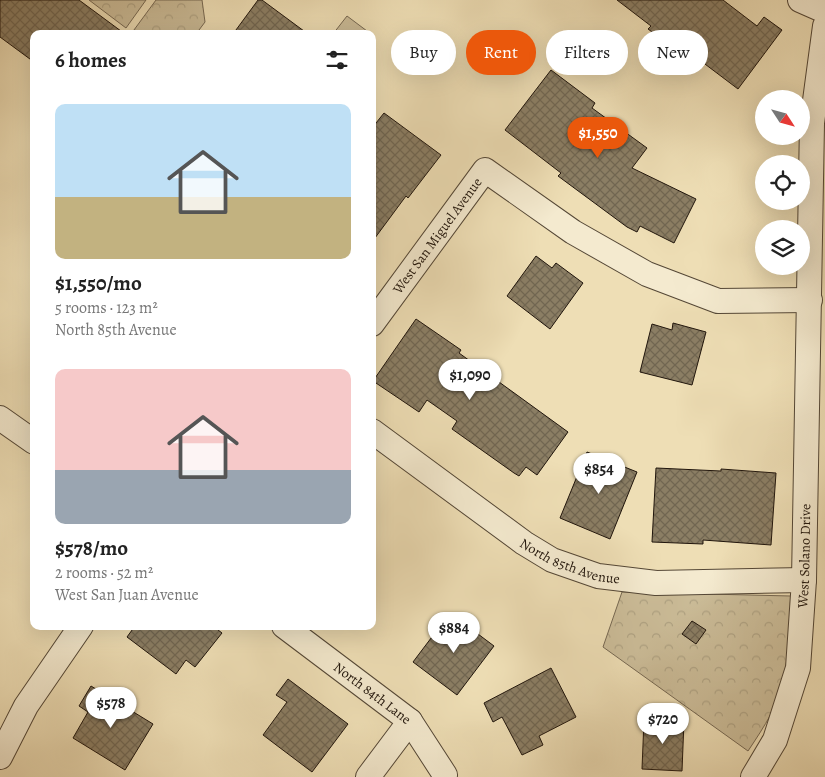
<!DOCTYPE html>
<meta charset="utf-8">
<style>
:root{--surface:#fff;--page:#f2f2f2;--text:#222;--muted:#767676;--accent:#ea580c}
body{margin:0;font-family:Alegreya,serif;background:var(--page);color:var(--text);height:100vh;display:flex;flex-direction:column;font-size:19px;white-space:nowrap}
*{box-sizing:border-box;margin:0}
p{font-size:16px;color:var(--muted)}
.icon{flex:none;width:28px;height:28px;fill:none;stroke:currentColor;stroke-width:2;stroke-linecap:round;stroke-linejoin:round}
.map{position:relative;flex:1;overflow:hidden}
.details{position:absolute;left:30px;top:30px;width:346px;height:600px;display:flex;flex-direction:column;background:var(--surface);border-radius:10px;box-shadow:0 5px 20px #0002}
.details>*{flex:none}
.hud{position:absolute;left:391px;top:30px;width:359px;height:45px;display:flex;gap:10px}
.needle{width:32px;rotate:126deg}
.fabs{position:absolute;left:755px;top:90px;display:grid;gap:10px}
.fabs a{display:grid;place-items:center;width:55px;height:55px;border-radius:50%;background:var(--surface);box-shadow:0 5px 20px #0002;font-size:25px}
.price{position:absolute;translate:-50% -42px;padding:0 11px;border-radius:18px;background:#fff;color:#222;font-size:16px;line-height:32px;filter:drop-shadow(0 1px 2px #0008)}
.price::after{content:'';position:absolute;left:50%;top:30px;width:15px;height:11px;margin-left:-8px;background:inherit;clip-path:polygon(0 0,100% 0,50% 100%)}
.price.current{background:var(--accent);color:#fff}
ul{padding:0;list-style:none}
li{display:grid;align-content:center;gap:10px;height:265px;padding:0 25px}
li span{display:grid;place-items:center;height:155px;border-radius:10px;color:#555}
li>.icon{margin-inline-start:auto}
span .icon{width:90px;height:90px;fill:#fffc;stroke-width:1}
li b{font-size:21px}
h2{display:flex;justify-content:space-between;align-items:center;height:60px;padding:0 25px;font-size:21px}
.chip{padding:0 18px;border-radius:22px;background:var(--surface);box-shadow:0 5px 20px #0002;font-size:18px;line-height:45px}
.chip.current{background:var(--accent);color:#fff}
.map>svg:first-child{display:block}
.park{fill:url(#park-crowns);stroke:#766852}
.garden{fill:#cbbc98;stroke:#766852}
.building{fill:url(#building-cross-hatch);stroke:#20150c}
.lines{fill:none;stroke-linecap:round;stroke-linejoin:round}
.minor-casing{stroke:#544736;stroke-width:26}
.minor{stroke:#f4eacf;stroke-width:24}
.labels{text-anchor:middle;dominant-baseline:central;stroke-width:5;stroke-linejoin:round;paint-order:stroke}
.street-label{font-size:14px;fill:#20150c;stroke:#f4eacf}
</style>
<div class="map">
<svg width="825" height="777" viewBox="0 0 825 777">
<defs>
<pattern id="park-crowns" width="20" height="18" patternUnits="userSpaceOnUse" patternTransform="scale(1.25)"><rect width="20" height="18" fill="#cbbc98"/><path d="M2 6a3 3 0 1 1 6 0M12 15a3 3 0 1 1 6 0" fill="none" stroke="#aea182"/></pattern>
<pattern id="building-cross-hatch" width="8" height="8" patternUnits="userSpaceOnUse" patternTransform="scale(1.25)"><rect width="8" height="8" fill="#8b7e64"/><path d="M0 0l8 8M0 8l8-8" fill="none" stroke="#716651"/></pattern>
</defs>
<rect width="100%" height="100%" fill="#eedeb5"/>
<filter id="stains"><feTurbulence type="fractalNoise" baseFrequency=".004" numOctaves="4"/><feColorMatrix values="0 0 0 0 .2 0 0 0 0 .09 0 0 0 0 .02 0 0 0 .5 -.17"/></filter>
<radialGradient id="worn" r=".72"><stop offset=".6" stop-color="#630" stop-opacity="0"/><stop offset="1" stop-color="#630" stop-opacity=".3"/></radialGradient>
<path class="park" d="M 89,0 L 146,0 L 126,28 Z
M 156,0 L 202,0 L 205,22 L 196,34 L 131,34 Z
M 622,592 L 791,596 C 790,635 789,678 771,714 C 764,727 756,739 748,751 L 603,647 Z"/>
<path class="garden" d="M 347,16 L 371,34 L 372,34 L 333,34 Z"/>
<path class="building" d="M 0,0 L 79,0 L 125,34 L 34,34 L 34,62 L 0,37 Z
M 258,0 L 262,0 L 308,34 L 233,34 Z
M 617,0 L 723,0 L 757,26 L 764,17 L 782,30 L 738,89 L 693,55 L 690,60 L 648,29 L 651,26 Z
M 551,70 L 595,103 L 592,108 L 647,148 L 632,168 L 696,199 L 674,243 L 640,226 L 637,232 L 627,227 L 558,176 L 561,173 L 505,130 Z
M 384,113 L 441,155 L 408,198 L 406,196 L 372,242 L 372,128 Z
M 536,256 L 552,268 L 556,263 L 583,283 L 550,329 L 507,296 Z
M 416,319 L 461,350 L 459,353 L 568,432 L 537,475 L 526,467 L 519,476 L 514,473 L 452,429 L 457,421 L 427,400 L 419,412 L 373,381 Z
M 673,323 L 706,332 L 692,385 L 640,372 L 652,324 L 672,330 Z
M 587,452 L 637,472 L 610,539 L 560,518 Z
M 656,468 L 721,471 L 721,469 L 776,473 L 771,545 L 703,540 L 703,544 L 652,542 Z
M 450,613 L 494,646 L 457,695 L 413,662 Z
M 692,621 L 706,630 L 696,644 L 682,634 Z
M 135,626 L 213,626 L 222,633 L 195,667 L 186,660 L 176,674 L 127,637 Z
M 551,668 L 576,717 L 539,736 L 543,745 L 522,755 L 502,717 L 493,722 L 484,703 Z
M 288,679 L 348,724 L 312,772 L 263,735 L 287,702 L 276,695 Z
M 91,686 L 153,724 L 125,770 L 73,738 L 88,712 L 79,706 Z
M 644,720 L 684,721 L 682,771 L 642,769 Z"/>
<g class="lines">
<g class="minor-casing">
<g id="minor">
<path d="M 800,0 L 825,11"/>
<path id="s1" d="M 372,324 L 485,170 L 573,232 L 647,274 L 718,301 L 810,300"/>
<path d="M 0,418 L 34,442"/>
<path id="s2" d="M 372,431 L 524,543 L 552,560 L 598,576 L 656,583 L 804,580"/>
<path id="s3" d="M 284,626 L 410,721 L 445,775"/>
<path d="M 0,757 L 26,706 L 81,626"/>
<path d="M 368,777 L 410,721"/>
<path id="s4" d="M 753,777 L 775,740 L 798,668 L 804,580 L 812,123 L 825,26"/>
</g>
</g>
<use href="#minor" class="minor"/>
</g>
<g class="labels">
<g class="street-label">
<text stroke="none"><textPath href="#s1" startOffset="110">West San Miguel Avenue</textPath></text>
<text stroke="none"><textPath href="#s4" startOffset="231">West Solano Drive</textPath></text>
<text stroke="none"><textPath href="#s2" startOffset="239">North 85th Avenue</textPath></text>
<text stroke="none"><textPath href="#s3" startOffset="111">North 84th Lane</textPath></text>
</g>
</g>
<rect width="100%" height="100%" filter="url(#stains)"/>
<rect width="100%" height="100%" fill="url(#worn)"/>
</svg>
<div class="fabs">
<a><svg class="needle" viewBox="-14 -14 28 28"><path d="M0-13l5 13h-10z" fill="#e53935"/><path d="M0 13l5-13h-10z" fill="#767676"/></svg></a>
<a><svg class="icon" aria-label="locate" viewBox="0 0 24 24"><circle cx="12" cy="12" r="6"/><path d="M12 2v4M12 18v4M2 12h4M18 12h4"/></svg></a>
<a><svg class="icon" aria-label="layers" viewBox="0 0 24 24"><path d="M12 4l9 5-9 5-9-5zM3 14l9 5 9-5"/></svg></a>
</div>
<b class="price current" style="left:598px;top:159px">$1,550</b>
<b class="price" style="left:470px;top:401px">$1,090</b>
<b class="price" style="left:599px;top:495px">$854</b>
<b class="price" style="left:454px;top:654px">$884</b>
<b class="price" style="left:111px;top:729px">$578</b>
<b class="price" style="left:663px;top:745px">$720</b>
<div class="hud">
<a class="chip">Buy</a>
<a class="chip current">Rent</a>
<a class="chip">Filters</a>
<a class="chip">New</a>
</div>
<section class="details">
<h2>6 homes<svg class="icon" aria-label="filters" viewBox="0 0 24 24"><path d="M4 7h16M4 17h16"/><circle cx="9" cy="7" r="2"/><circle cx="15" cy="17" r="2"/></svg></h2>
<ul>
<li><span style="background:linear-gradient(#bfe0f5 60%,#c2b280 0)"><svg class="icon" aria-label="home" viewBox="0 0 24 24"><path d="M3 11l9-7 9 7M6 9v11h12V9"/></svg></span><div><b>$1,550/mo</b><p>5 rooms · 123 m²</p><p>North 85th Avenue</p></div></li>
<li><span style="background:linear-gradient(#f6c9c9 65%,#9aa5b1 0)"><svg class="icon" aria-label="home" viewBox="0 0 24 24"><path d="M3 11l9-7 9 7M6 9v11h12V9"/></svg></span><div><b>$578/mo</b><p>2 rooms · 52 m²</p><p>West San Juan Avenue</p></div></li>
</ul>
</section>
</div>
